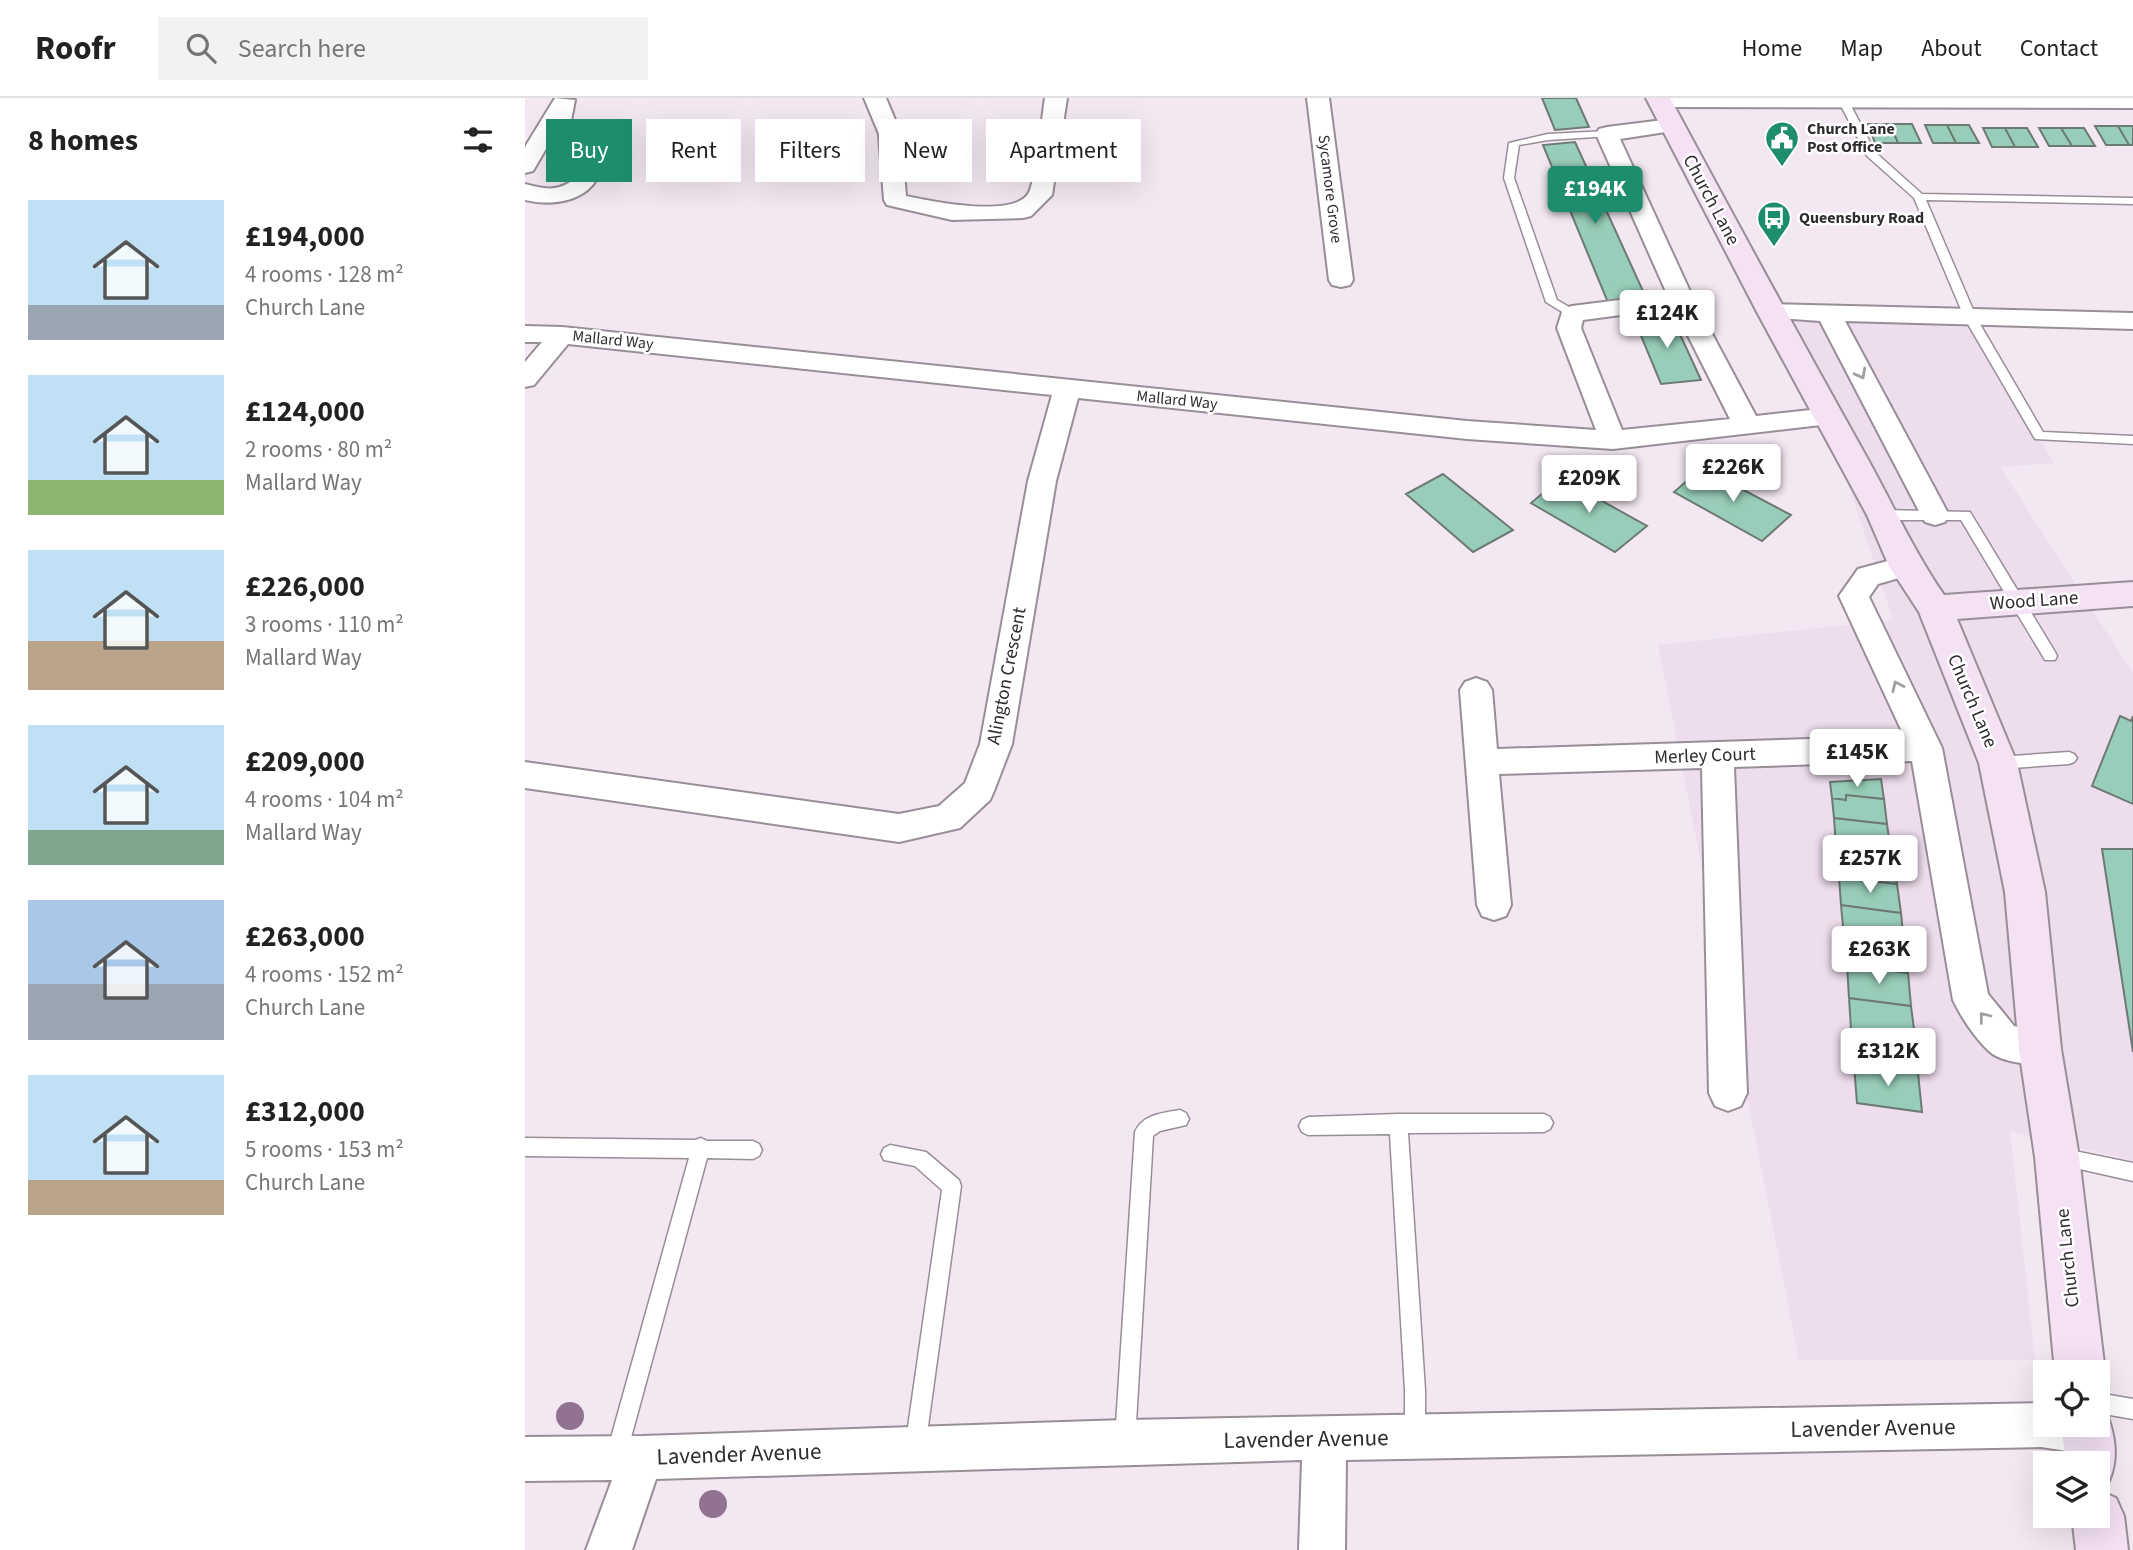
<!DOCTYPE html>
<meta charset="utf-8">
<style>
:root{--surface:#fff;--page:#f2f2f2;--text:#222;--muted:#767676;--line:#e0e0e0;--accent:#1d8d6d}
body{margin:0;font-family:"Source Sans 3",sans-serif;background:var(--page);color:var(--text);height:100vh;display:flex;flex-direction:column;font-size:26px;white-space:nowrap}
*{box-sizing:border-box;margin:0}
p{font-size:23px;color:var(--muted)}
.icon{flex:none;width:38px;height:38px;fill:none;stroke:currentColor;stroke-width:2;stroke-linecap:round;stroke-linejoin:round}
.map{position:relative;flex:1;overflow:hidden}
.side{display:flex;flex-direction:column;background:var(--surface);width:525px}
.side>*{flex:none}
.top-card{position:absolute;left:21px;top:21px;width:665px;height:63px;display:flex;gap:14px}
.fabs{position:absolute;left:1508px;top:1262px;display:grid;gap:14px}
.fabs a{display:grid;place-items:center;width:77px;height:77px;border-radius:0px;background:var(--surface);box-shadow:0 7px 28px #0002;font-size:35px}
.price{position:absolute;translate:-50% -60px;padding:0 16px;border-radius:7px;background:#fff;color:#222;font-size:23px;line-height:46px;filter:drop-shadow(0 2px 4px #0008)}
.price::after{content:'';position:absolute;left:50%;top:42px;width:21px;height:16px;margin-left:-10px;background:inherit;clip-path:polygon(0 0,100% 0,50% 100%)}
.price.selected{background:var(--accent);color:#fff}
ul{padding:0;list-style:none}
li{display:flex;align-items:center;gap:21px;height:175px;padding:0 28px}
li span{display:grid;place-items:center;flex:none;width:196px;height:140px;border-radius:0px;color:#555}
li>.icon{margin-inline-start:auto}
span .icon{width:84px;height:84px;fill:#fffc;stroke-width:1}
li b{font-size:30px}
h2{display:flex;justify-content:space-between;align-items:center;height:84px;padding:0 28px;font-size:30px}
.pill{padding:0 24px;border-radius:0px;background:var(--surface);box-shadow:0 7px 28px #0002;font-size:24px;line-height:63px}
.pill.selected{background:var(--accent);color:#fff}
header{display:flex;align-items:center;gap:42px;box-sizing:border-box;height:98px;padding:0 35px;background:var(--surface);border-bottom:2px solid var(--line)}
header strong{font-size:33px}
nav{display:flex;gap:38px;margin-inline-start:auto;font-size:24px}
.search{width:490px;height:63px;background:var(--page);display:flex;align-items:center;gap:18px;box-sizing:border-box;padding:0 24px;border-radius:0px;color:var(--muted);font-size:26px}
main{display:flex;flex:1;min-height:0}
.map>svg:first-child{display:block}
.built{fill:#eedded}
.building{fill:#98ceb9;stroke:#6d7a74;stroke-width:2}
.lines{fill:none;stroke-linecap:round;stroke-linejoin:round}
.lane-casing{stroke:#978e97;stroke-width:3}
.street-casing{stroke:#978e97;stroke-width:4}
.secondary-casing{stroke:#978e97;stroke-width:4}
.lane{fill:#fff;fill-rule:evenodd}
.street{fill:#fff;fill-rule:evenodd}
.secondary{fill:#f4e1f4;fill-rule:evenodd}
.tree{fill:#917391}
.oneway{stroke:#a1a0a1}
.labels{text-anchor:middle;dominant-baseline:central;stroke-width:5;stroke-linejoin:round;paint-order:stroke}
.far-poi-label{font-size:16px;font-weight:bold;fill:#2f2b2f;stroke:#fff;text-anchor:start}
.far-street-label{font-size:16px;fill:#2f2b2f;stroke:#fff}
.street-label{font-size:19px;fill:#2f2b2f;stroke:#fff}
.near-street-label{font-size:23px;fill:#2f2b2f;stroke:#fff}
</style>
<header>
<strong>Roofr</strong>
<div class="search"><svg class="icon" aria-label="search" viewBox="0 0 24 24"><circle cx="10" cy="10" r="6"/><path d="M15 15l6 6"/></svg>Search here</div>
<nav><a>Home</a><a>Map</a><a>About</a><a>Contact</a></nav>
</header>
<main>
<section class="side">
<h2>8 homes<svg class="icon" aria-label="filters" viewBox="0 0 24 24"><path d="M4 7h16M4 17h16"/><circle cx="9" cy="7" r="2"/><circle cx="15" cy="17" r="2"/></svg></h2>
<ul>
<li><span style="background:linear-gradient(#bfe0f5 75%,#9aa5b1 0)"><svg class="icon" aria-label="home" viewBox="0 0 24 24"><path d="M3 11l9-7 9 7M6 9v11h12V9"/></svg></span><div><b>£194,000</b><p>4 rooms · 128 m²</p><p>Church Lane</p></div></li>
<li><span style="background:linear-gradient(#bfe0f5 75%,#8fb573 0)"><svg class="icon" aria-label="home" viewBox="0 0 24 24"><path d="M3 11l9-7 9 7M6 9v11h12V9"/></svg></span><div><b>£124,000</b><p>2 rooms · 80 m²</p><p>Mallard Way</p></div></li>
<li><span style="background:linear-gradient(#bfe0f5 65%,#b9a48a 0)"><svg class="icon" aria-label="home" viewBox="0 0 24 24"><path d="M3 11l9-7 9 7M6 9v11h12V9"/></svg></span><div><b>£226,000</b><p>3 rooms · 110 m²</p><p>Mallard Way</p></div></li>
<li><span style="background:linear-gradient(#bfe0f5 75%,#7fa58c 0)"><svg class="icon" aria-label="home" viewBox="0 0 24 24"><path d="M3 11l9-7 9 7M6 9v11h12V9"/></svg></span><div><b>£209,000</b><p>4 rooms · 104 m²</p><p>Mallard Way</p></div></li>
<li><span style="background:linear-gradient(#a9c7e8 60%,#9aa5b1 0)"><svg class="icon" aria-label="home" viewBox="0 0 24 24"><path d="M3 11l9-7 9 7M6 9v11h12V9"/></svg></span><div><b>£263,000</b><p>4 rooms · 152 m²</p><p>Church Lane</p></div></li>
<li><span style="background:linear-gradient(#bfe0f5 75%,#b9a48a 0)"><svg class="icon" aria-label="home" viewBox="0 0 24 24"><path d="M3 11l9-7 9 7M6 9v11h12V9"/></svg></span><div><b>£312,000</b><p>5 rooms · 153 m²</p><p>Church Lane</p></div></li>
</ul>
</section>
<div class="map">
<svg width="1608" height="1452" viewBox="0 0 1608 1452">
<rect width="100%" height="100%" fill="#f3e8f2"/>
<path class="built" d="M 1446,221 L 1529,365 L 1475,369 L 1608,575 L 1608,1063 L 1485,1033 L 1510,1262 L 1274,1262 L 1133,547 L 1368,522 L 1270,224 Z"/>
<path class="building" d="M 1017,0 L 1051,0 L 1064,29 L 1030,32 Z
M 1343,26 L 1365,26 L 1373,45 L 1350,45 Z
M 1365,26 L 1387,26 L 1396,45 L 1373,45 Z
M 1400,27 L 1422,27 L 1431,45 L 1408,45 Z
M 1422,27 L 1444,27 L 1454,45 L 1431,45 Z
M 1570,28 L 1593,28 L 1604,47 L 1581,47 Z
M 1593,28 L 1608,28 L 1608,47 L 1604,47 Z
M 1458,30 L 1480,30 L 1490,49 L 1467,49 Z
M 1480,30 L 1502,30 L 1513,49 L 1490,49 Z
M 1514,30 L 1536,30 L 1547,48 L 1524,48 Z
M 1536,30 L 1559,30 L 1570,48 L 1547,48 Z
M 1050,44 L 1123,204 L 1084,207 L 1018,47 Z
M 1147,219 L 1176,282 L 1136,286 L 1109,221 Z
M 1177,370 L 1266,417 L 1237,443 L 1149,394 Z
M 918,376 L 988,432 L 948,454 L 881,396 Z
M 1036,380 L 1122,428 L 1090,454 L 1006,405 Z
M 1595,618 L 1606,623 L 1608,618 L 1608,706 L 1567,688 Z
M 1356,681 L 1359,701 L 1321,697 L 1321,702 L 1307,700 L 1305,684 Z
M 1321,697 L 1359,701 L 1362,726 L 1309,720 L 1307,700 L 1321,702 Z
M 1309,720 L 1362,726 L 1366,756 L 1311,749 Z
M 1311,749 L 1366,756 L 1372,786 L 1314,779 Z
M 1577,751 L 1608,751 L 1608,954 Z
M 1314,779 L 1372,786 L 1376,815 L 1316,807 Z
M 1316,807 L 1376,815 L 1379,846 L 1319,839 Z
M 1319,839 L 1379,846 L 1383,875 L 1322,867 Z
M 1322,867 L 1383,875 L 1386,908 L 1324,900 Z
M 1324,900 L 1386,908 L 1390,939 L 1326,931 Z
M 1326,931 L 1390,939 L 1393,975 L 1329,967 Z
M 1329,967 L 1393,975 L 1397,1014 L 1332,1005 Z"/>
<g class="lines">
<g class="lane-casing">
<path id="lane" d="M 1312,0 L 1322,0 L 1350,54 L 1397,96 L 1608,100 L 1608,106 L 1401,102 L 1452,221 L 1518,334 L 1608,338 L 1608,346 L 1510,341 L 1440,221 L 1389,100 L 1342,58 Z
M 1082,33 L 1086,34 L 1086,38 L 1023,42 L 994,47 L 989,80 L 1032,202 L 1051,213 L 1051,219 L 1047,220 L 1021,204 L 979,80 L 984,45 L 1023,36 Z
M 1358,412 L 1445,414 L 1530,554 L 1532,558 L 1530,562 L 1520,562 L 1436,422 L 1358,422 L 1351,417 Z
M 1544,654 L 1549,656 L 1552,660 L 1549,664 L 1544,666 L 1473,671 L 1468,669 L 1465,665 L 1468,661 L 1473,659 Z
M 655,1012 L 661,1015 L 664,1021 L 661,1027 L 635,1033 L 628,1038 L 610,1342 L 607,1349 L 600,1352 L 593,1349 L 590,1342 L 610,1034 C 618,1016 638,1015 655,1012 Z
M 873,1016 L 1019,1016 L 1025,1019 L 1028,1025 L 1025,1031 L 1019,1034 L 883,1035 L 900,1292 L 900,1337 L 897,1344 L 890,1347 L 883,1344 L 880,1337 L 880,1292 L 865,1036 L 783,1037 L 777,1034 L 774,1028 L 777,1022 L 783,1019 Z
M 0,1040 L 170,1042 L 176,1040 L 182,1043 L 228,1043 L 234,1046 L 237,1052 L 234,1058 L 228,1061 L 182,1060 L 101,1358 L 98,1365 L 91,1368 L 84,1365 L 81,1358 L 164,1060 L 0,1058 Z
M 365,1047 L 401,1054 L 434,1082 L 436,1088 L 400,1350 L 397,1357 L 390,1360 L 383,1357 L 380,1350 L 417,1092 L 390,1068 L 359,1062 L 356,1056 L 359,1050 Z
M 1535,1050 L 1608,1065 L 1608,1083 L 1528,1065 L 1526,1059 L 1528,1053 Z
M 1573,1295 L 1608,1301 L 1608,1321 L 1573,1315 Z"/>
</g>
<g class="street-casing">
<path id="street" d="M 30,0 L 50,2 L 45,28 L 76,68 C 70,103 29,109 0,102 L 0,86 C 20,91 34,95 51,79 L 54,68 L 29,37 L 8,73 L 0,75 L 0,49 Z
M 339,0 L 361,0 L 376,36 L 381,98 C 405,103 495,122 505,92 C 513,70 516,25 520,0 L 542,0 L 527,97 L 506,118 L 498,120 L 427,122 L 362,107 L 359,102 L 354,36 Z
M 782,0 L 804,0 L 828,182 L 825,187 L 816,189 L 807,187 L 804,182 Z
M 1125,0 L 1608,0 L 1608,10 L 1134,9 L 1127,7 L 1123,3 Z
M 1146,21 L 1154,22 L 1157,27 L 1154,32 L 1095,41 L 1169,202 L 1231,318 L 1304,310 L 1313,313 L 1317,319 L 1313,325 L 1088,351 L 942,341 L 553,300 L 531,383 L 487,646 L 469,693 L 465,702 L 435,730 L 374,744 L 0,690 L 0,664 L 374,716 L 414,708 L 440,685 L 455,646 L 503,383 L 527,297 L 43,246 L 9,287 L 0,289 L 0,264 L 17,244 L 0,244 L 0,228 L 37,229 L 942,323 L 1071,332 L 1032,230 L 1038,211 L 1047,208 L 1142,196 L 1071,36 L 1074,31 L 1082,29 ZM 1149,210 L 1205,321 L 1097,332 L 1056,230 L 1058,222 Z
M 1246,206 L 1608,215 L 1608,231 L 1320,223 L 1424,417 L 1420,424 L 1410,427 L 1400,424 L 1396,417 L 1295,223 L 1237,219 L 1234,214 L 1237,209 Z
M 1381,458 L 1391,461 L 1395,468 L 1391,475 L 1353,486 L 1344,499 L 1417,650 L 1463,896 L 1489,928 L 1528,939 L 1534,951 L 1528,963 C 1513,969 1476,965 1464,953 C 1450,940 1436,919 1428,902 L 1387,663 L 1209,669 L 1222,995 L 1216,1008 L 1203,1013 L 1190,1008 L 1184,995 L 1177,670 L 974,676 L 986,807 L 981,818 L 969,822 L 957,818 L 952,807 L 935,592 L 940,584 L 951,580 L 962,584 L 967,592 L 972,651 L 1379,638 L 1314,498 L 1333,471 Z
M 1516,1305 L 1521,1306 L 1521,1326 L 1573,1326 L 1573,1317 L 1577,1319 L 1584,1334 L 1577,1349 L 1562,1356 L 1516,1349 L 821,1362 L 820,1452 L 774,1452 L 777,1362 L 131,1381 L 107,1452 L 61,1452 L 87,1382 L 0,1383 L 0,1339 L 117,1338 L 600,1322 Z"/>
</g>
<g class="secondary-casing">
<path id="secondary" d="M 1121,0 L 1145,0 C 1208,117 1271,233 1336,349 C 1364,398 1387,451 1419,497 L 1608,484 L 1608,508 L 1432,521 L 1492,665 L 1520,794 L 1536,951 L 1554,1059 L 1580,1274 L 1573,1289 L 1573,1274 L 1530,1274 L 1510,1059 L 1494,951 L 1480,794 L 1454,665 L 1394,514 L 1364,468 L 1342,417 L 1232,214 Z
M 1573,1306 L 1579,1308 C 1589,1334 1595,1357 1584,1383 L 1573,1387 L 1573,1365 L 1541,1365 L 1536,1326 L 1573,1326 Z
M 1573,1392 L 1591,1400 L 1599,1418 L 1603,1452 L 1551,1452 L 1547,1418 L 1573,1418 Z"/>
</g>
<use href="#lane" class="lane"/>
<use href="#street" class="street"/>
<use href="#secondary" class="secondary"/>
</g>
<g class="tree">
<circle cx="45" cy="1318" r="14"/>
<circle cx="188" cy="1406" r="14"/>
</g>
<defs><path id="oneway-chevron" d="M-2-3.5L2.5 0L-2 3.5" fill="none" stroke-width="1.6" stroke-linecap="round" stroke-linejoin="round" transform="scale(1.75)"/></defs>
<g class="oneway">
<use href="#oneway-chevron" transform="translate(1336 276) rotate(62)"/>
<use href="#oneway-chevron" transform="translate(1372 588) rotate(-115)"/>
<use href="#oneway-chevron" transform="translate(1459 919) rotate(-128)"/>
</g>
<defs>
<g id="civic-pin" transform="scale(1.75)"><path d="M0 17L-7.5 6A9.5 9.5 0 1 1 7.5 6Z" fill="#1d8d6d" stroke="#fff"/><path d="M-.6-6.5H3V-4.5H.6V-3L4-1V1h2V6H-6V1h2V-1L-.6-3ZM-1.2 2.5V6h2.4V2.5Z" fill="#fff"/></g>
<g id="bus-pin" transform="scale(1.75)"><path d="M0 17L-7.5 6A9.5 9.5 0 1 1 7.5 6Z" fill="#1d8d6d" stroke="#fff"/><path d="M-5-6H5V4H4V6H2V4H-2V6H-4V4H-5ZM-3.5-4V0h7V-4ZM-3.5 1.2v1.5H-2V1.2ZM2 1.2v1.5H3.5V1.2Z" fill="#fff"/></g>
</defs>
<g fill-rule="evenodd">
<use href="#civic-pin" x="1257" y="40"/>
<use href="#bus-pin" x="1249" y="120"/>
</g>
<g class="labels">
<g class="far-poi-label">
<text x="1282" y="31">Church Lane<tspan x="1282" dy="18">Post Office</tspan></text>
<text x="1274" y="120">Queensbury Road</text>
</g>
<g class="far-street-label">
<text transform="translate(805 91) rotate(83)">Sycamore Grove</text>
<text transform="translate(88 242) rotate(6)">Mallard Way</text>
<text transform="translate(652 302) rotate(6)">Mallard Way</text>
</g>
<g class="street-label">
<text transform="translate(1186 102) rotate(62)">Church Lane</text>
<text transform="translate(1509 503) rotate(-4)">Wood Lane</text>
<text transform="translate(482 578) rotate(-79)">Alington Crescent</text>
<text transform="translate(1447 603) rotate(67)">Church Lane</text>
<text transform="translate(1180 658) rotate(-2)">Merley Court</text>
<text transform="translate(1543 1160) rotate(-96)">Church Lane</text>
</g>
<g class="near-street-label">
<text transform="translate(1348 1330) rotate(-1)">Lavender Avenue</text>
<text transform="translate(781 1341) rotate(-1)">Lavender Avenue</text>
<text transform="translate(214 1356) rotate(-2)">Lavender Avenue</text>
</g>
</g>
</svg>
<div class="fabs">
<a><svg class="icon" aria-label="locate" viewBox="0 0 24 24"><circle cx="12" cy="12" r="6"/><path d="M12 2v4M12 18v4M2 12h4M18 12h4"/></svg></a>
<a><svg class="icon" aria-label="layers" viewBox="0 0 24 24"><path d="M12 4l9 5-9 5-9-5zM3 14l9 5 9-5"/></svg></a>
</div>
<b class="price selected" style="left:1070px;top:128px">£194K</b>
<b class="price" style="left:1142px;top:252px">£124K</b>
<b class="price" style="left:1208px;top:406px">£226K</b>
<b class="price" style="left:1064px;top:417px">£209K</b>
<b class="price" style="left:1332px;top:691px">£145K</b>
<b class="price" style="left:1345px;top:797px">£257K</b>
<b class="price" style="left:1354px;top:888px">£263K</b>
<b class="price" style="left:1363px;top:990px">£312K</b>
<div class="top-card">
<a class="pill selected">Buy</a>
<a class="pill">Rent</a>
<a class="pill">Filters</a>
<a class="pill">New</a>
<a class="pill">Apartment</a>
</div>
</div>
</main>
